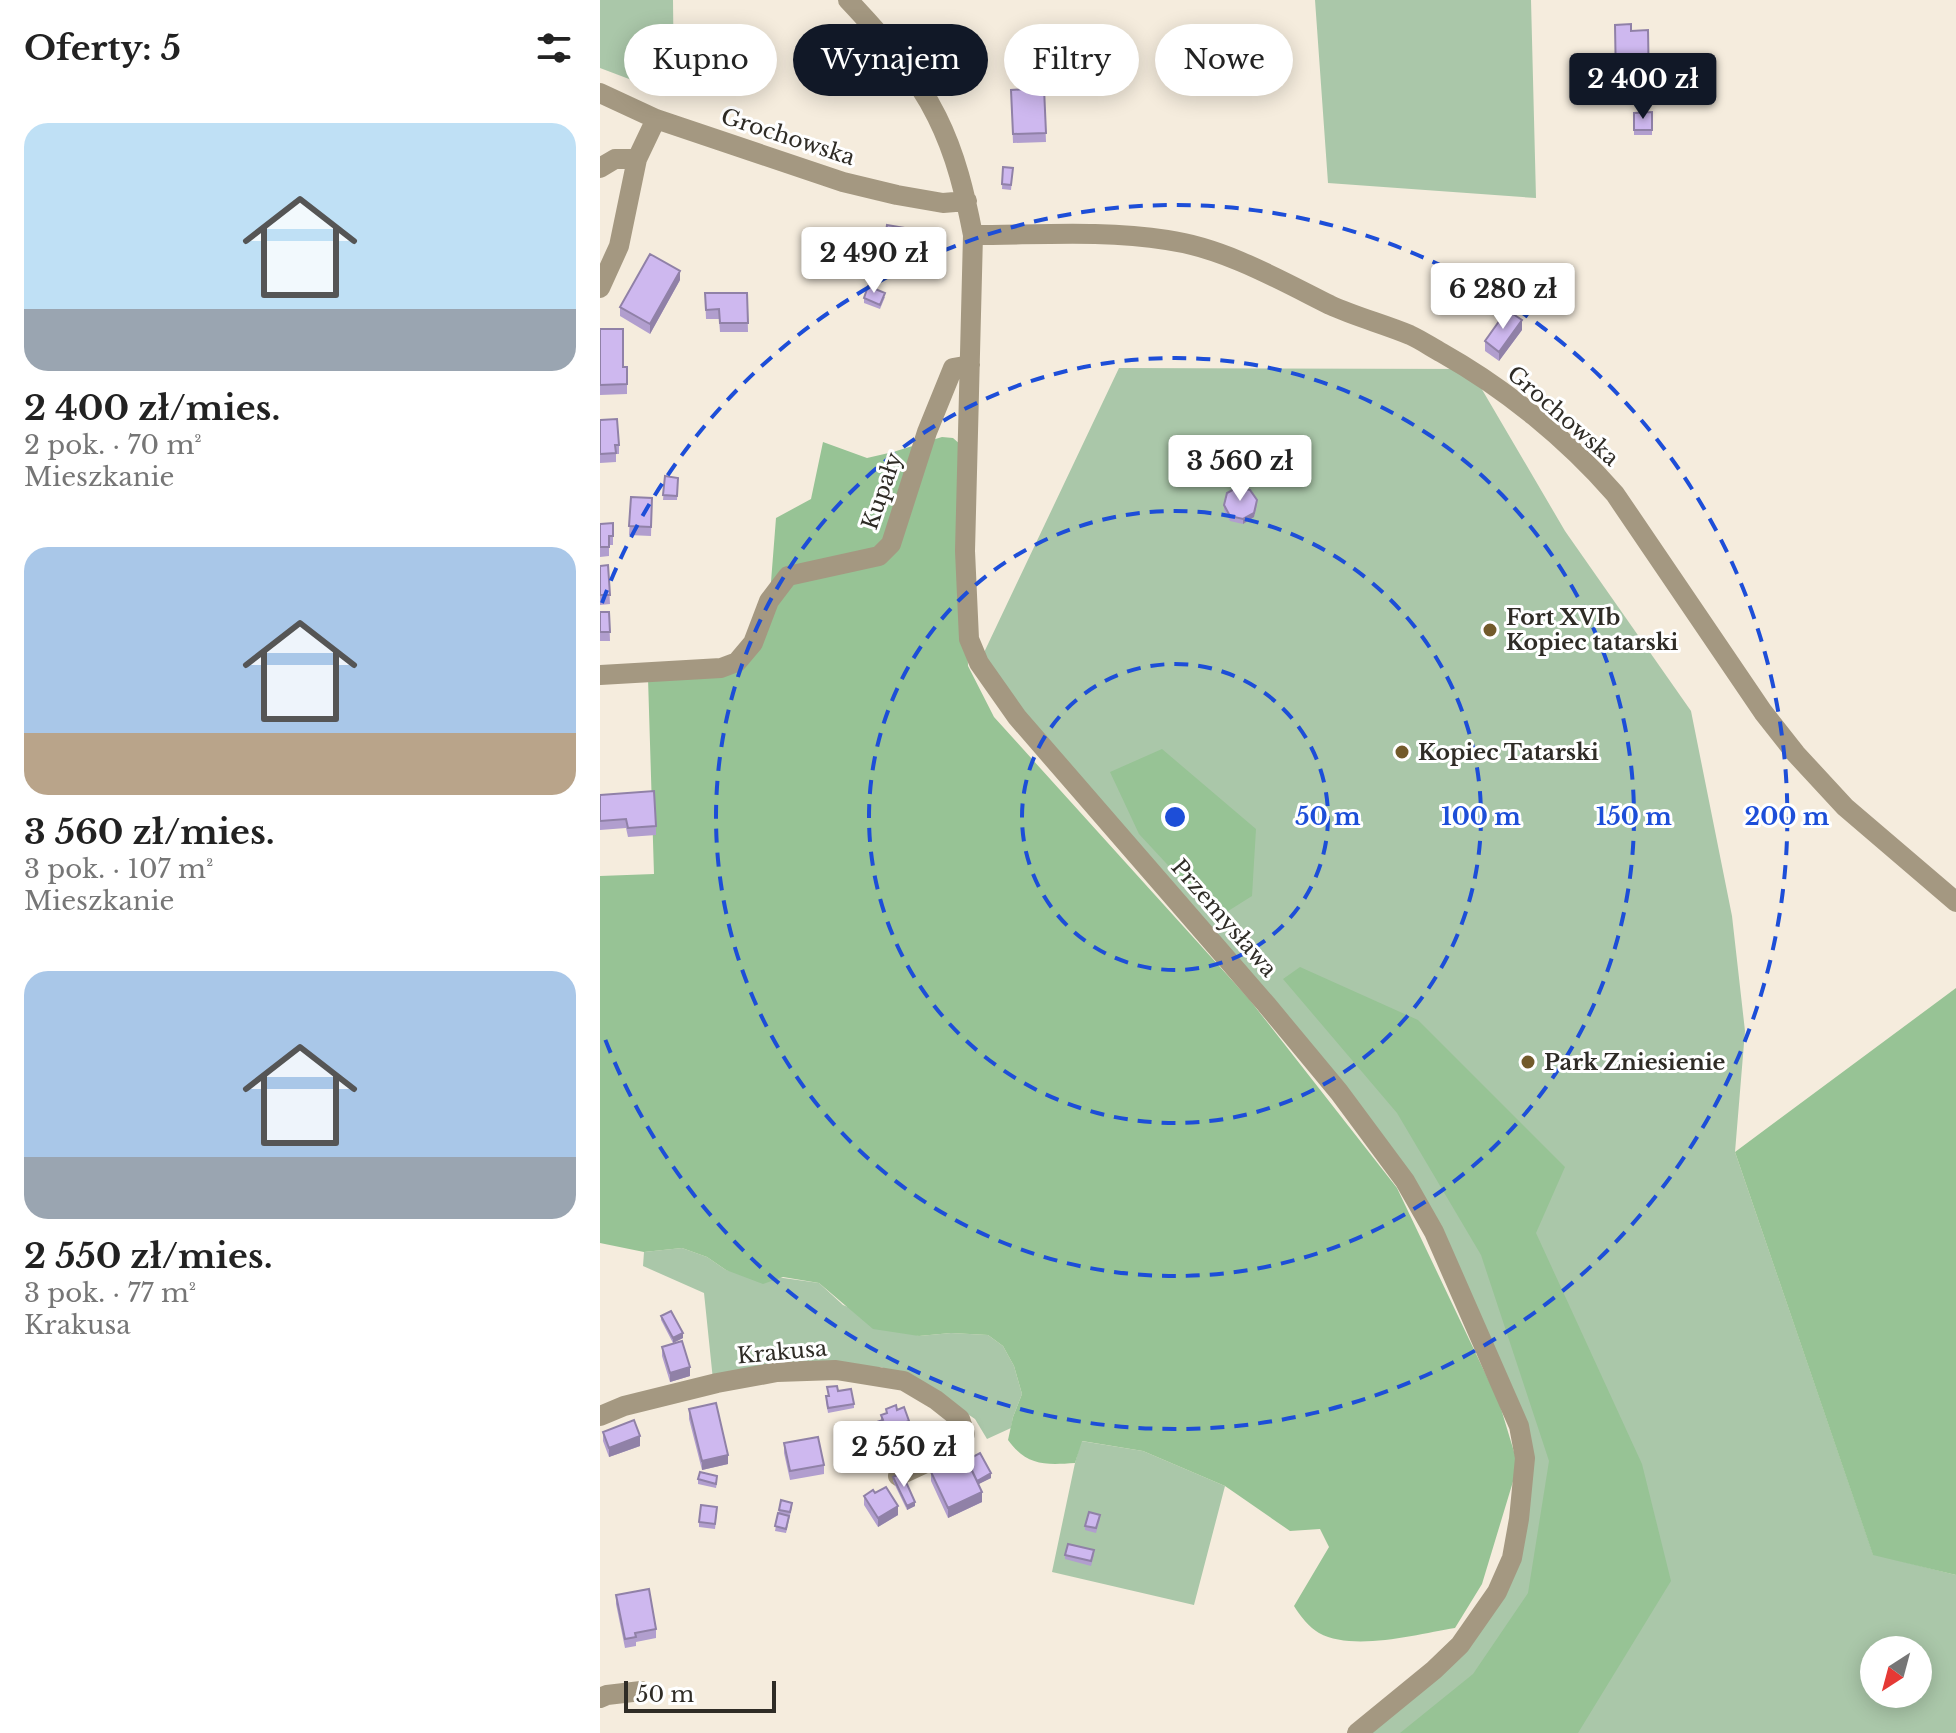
<!DOCTYPE html>
<html lang="pl">
<meta charset="utf-8">
<style>
:root{--surface:#fff;--page:#f2f2f2;--text:#222;--muted:#767676;--accent:#111827}
body{margin:0;font-family:"Libre Baskerville",serif;background:var(--page);color:var(--text);height:100vh;display:flex;flex-direction:column;font-size:30px;white-space:nowrap}
*{box-sizing:border-box;margin:0}
p{font-size:26px;color:var(--muted)}
.icon{flex:none;width:44px;height:44px;fill:none;stroke:currentColor;stroke-width:2;stroke-linecap:round;stroke-linejoin:round}
.map{position:relative;flex:1;overflow:hidden}
.details{display:flex;flex-direction:column;background:var(--surface);width:600px}
.details>*{flex:none}
.hud{position:absolute;left:24px;top:24px;width:760px;height:72px;display:flex;gap:16px}
.needle{width:52px;rotate:216deg}
.fabs{position:absolute;left:1260px;top:1636px;display:grid;gap:16px}
.fabs a{display:grid;place-items:center;width:72px;height:72px;border-radius:50%;background:var(--surface);box-shadow:0 4px 20px #0003;font-size:40px}
.scale{position:absolute;left:24px;bottom:20px;width:152px;box-sizing:border-box;padding-left:8px;border:4px solid #2f2c26;border-top:0;font-size:22px;line-height:28px;white-space:nowrap;color:#2f2c26;-webkit-text-stroke:6px #fff;paint-order:stroke}
.price{position:absolute;translate:-50% -68px;padding:0 18px;border-radius:8px;background:#fff;color:#222;font-size:26px;line-height:52px;filter:drop-shadow(0 2px 4px #0008)}
.price::after{content:'';position:absolute;left:50%;top:48px;width:24px;height:18px;margin-left:-12px;background:inherit;clip-path:polygon(0 0,100% 0,50% 100%)}
.price.active{background:var(--accent);color:#fff}
ul{padding:0;list-style:none}
li{display:grid;align-content:center;gap:16px;height:424px;padding:0 24px}
li span{display:grid;place-items:center;height:248px;border-radius:24px;color:#555}
li>.icon{margin-inline-start:auto}
span .icon{width:144px;height:144px;fill:#fffc;stroke-width:1}
li b{font-size:34px}
h2{display:flex;justify-content:space-between;align-items:center;height:96px;padding:0 24px;font-size:34px}
.pill{padding:0 28px;border-radius:36px;background:var(--surface);box-shadow:0 4px 20px #0003;font-size:28px;line-height:72px}
.pill.active{background:var(--accent);color:#fff}
main{display:flex;flex:1;min-height:0}
.map>svg:first-child{display:block}
.green{fill:#aac7a9;fill-rule:evenodd}
.forest{fill:#97c395}
.lines{fill:none;stroke-linecap:round;stroke-linejoin:round}
.street{stroke:#a49881;stroke-width:20}
.wall{fill:#b19ece}
.shaded-wall{fill:#9081a7}
.building{fill:#ceb8ef;stroke:#9081a7;stroke-width:2}
.ring{fill:none;stroke:#1d4ed8;stroke-width:4;stroke-dasharray:14 10}
.poi-dot{fill:#725a2a;stroke:#fff;stroke-width:3}
.labels{text-anchor:middle;dominant-baseline:central;stroke-width:6;stroke-linejoin:round;paint-order:stroke}
.street-label{font-size:22px;fill:#2f2c26;stroke:#fff}
.poi-label{font-size:22px;font-weight:bold;fill:#2f2c26;stroke:#fff;text-anchor:start}
.centre{fill:#1d4ed8;stroke:#fff;stroke-width:4}
.ring-label{font-size:24px;text-anchor:middle;font-weight:bold;fill:#1d4ed8;stroke:#fff;stroke-width:6;stroke-linejoin:round;paint-order:stroke}
</style>
<main>
<section class="details">
<h2>Oferty: 5<svg class="icon" aria-label="filters" viewBox="0 0 24 24"><path d="M4 7h16M4 17h16"/><circle cx="9" cy="7" r="2"/><circle cx="15" cy="17" r="2"/></svg></h2>
<ul>
<li><span style="background:linear-gradient(#bfe0f5 75%,#9aa5b1 0)"><svg class="icon" aria-label="home" viewBox="0 0 24 24"><path d="M3 11l9-7 9 7M6 9v11h12V9"/></svg></span><div><b>2 400 zł/mies.</b><p>2 pok. · 70 m²</p><p>Mieszkanie</p></div></li>
<li><span style="background:linear-gradient(#a9c7e8 75%,#b9a48a 0)"><svg class="icon" aria-label="home" viewBox="0 0 24 24"><path d="M3 11l9-7 9 7M6 9v11h12V9"/></svg></span><div><b>3 560 zł/mies.</b><p>3 pok. · 107 m²</p><p>Mieszkanie</p></div></li>
<li><span style="background:linear-gradient(#a9c7e8 75%,#9aa5b1 0)"><svg class="icon" aria-label="home" viewBox="0 0 24 24"><path d="M3 11l9-7 9 7M6 9v11h12V9"/></svg></span><div><b>2 550 zł/mies.</b><p>3 pok. · 77 m²</p><p>Krakusa</p></div></li>
</ul>
</section>
<div class="map">
<svg width="1356" height="1733" viewBox="0 0 1356 1733">
<rect width="100%" height="100%" fill="#f5ecdd"/>
<path class="green" d="M 0,0 L 73,0 L 74,96 L 0,68 Z
M 715,0 L 931,0 L 936,198 L 728,183 Z
M 519,368 L 870,369 L 965,531 L 1091,711 L 1132,916 L 1145,1031 L 1135,1152 L 1273,1554 L 1356,1575 L 1356,1733 L 757,1733 L 834,1670 L 897,1592 L 925,1458 L 805,1181 L 379,663 ZM 1274,1650 L 1318,1650 L 1318,1694 L 1274,1694 Z
M 82,1248 L 107,1257 L 126,1270 L 219,1283 L 243,1305 L 319,1336 L 351,1333 L 388,1335 L 403,1346 L 414,1366 L 422,1394 L 413,1417 L 411,1428 L 387,1439 L 375,1419 L 325,1385 L 281,1367 L 113,1380 L 104,1293 L 43,1266 L 44,1252 Z
M 481,1441 L 543,1451 L 625,1486 L 594,1605 L 452,1572 L 475,1463 Z"/>
<path class="forest" d="M 342,437 L 353,438 L 361,445 L 368,666 L 394,717 L 649,999 L 797,1188 L 899,1402 L 918,1465 L 882,1584 L 855,1628 C 817,1634 754,1652 719,1633 C 709,1627 700,1616 694,1606 L 729,1547 L 720,1529 L 690,1531 L 625,1486 L 543,1451 L 482,1441 L 475,1463 C 445,1465 427,1466 408,1440 L 413,1417 L 422,1394 L 414,1366 L 403,1346 L 388,1335 L 351,1333 L 319,1336 L 273,1329 L 219,1283 L 183,1277 L 163,1284 L 126,1270 L 107,1257 L 82,1248 L 44,1252 L 0,1243 L 0,876 L 54,874 L 48,678 L 102,677 L 167,633 L 176,518 L 211,499 L 223,442 L 267,458 L 293,452 Z
M 562,749 L 656,829 L 652,896 L 617,918 L 539,834 L 510,772 Z
M 700,967 L 818,1020 L 965,1167 L 936,1233 L 1042,1464 L 1071,1581 L 978,1733 L 800,1733 L 873,1674 L 928,1593 L 949,1461 L 881,1255 L 797,1113 L 683,979 Z
M 1356,988 L 1356,1575 L 1273,1555 L 1135,1152 Z"/>
<g class="lines">
<path class="street" d="M 248,0 C 281,35 316,74 337,117 C 356,155 365,194 373,235 L 365,551 L 369,639 L 379,663 L 417,717 L 666,1004 L 739,1092 L 805,1181 L 834,1232 L 919,1426 L 925,1458 L 919,1519 L 912,1558 L 897,1592 L 860,1645 L 834,1670 L 757,1733
M 0,93 L 56,119 L 243,182 L 297,195 L 343,203 L 367,201
M 0,168 L 15,159 L 37,159
M 373,235 C 438,235 504,230 567,240 C 624,248 680,280 730,305 C 756,317 784,324 810,335 C 821,340 831,347 842,353 C 906,389 967,439 1015,494 L 1163,712 L 1196,754 L 1245,807 L 1356,902
M 0,288 L 19,246 L 37,159 L 56,119
M 0,675 L 121,668 L 137,662 L 153,643 L 169,601 L 188,576 L 279,556 L 291,544 L 327,432 L 353,368 L 370,365
M 0,1416 L 24,1406 L 117,1383 L 177,1372 L 236,1370 L 304,1381 L 336,1400 L 360,1419 L 365,1434 L 356,1449 L 298,1476
M 0,1698 L 7,1695 L 41,1691"/>
</g>
<path class="wall" d="M 1015,25 L 1031,31 L 1048,30 L 1049,97 L 1030,98 L 1030,92 L 1016,92 Z
M 444,88 L 446,142 L 413,143 L 411,90 Z
M 1052,112 L 1052,135 L 1034,135 L 1034,113 Z
M 403,167 L 413,168 L 411,190 L 402,189 Z
M 317,235 L 312,268 L 288,263 L 288,257 L 283,256 L 283,252 Z
M 80,280 L 50,334 L 20,316 L 20,307 Z
M 105,293 L 147,293 L 148,332 L 120,332 L 119,319 L 106,319 Z
M 285,297 L 280,309 L 264,303 L 264,298 Z
M 0,329 L 23,367 L 27,367 L 27,394 L 0,395 Z
M 922,330 L 899,361 L 885,351 L 885,341 Z
M 0,420 L 19,445 L 19,454 L 16,454 L 16,462 L 0,463 Z
M 65,476 L 78,478 L 77,500 L 63,500 Z
M 31,497 L 52,498 L 51,536 L 29,535 Z
M 624,505 L 657,505 L 654,517 L 643,524 L 630,521 L 624,510 Z
M 13,523 L 13,545 L 9,545 L 9,556 L 0,557 L 0,524 Z
M 8,565 L 10,604 L 0,605 L 0,566 Z
M 0,612 L 9,612 L 10,641 L 0,641 Z
M 0,795 L 56,826 L 56,835 L 28,837 L 26,828 L 0,830 Z
M 61,1316 L 83,1338 L 73,1343 L 61,1320 Z
M 62,1347 L 90,1376 L 70,1382 L 62,1356 Z
M 227,1387 L 238,1391 L 254,1404 L 254,1408 L 228,1413 L 226,1401 L 226,1396 L 228,1396 Z
M 89,1409 L 128,1464 L 102,1470 L 89,1419 Z
M 286,1409 L 297,1410 L 309,1431 L 290,1437 L 290,1447 L 279,1451 L 274,1432 L 274,1423 L 281,1420 L 281,1415 L 286,1413 Z
M 3,1432 L 40,1446 L 9,1457 L 3,1441 Z
M 184,1443 L 224,1465 L 224,1474 L 190,1480 L 184,1453 Z
M 367,1460 L 391,1478 L 378,1484 L 382,1502 L 348,1518 L 331,1481 L 331,1472 Z
M 293,1477 L 315,1506 L 307,1510 L 293,1481 Z
M 98,1479 L 117,1481 L 116,1488 L 98,1484 Z
M 275,1493 L 298,1515 L 278,1527 L 264,1505 L 264,1496 Z
M 192,1507 L 186,1533 L 175,1531 L 179,1510 Z
M 117,1512 L 115,1529 L 99,1527 L 99,1522 Z
M 500,1519 L 496,1533 L 485,1530 L 485,1526 Z
M 465,1555 L 494,1555 L 491,1566 L 465,1559 Z
M 16,1595 L 56,1629 L 56,1638 L 36,1642 L 36,1646 L 25,1648 L 16,1604 Z"/>
<path class="shaded-wall" d="M 80,271 L 80,280 L 50,334 L 50,324 Z
M 922,320 L 922,330 L 899,361 L 899,352 Z
M 657,500 L 654,517 L 643,524 L 643,519 Z
M 83,1333 L 83,1338 L 73,1343 L 73,1338 Z
M 90,1367 L 90,1376 L 70,1382 L 70,1373 Z
M 309,1421 L 309,1431 L 287,1438 L 287,1429 Z
M 40,1436 L 40,1446 L 9,1457 L 9,1448 Z
M 290,1438 L 290,1447 L 279,1451 L 279,1442 Z
M 128,1455 L 128,1464 L 102,1470 L 102,1461 Z
M 391,1473 L 391,1478 L 375,1486 L 375,1481 Z
M 382,1492 L 382,1502 L 348,1518 L 348,1508 Z
M 315,1502 L 315,1506 L 307,1510 L 307,1506 Z
M 298,1506 L 298,1515 L 278,1527 L 278,1518 Z"/>
<path class="building" d="M 1031,24 L 1031,31 L 1048,30 L 1049,88 L 1030,89 L 1030,83 L 1016,83 L 1015,25 Z
M 444,88 L 446,133 L 413,134 L 411,90 Z
M 1052,112 L 1052,130 L 1034,130 L 1034,113 Z
M 403,167 L 413,168 L 411,185 L 402,184 Z
M 287,225 L 317,230 L 312,263 L 288,258 L 289,253 L 283,252 Z
M 50,254 L 80,271 L 50,324 L 20,307 Z
M 268,286 L 285,293 L 280,305 L 264,298 Z
M 105,293 L 147,293 L 148,323 L 120,323 L 119,309 L 106,310 Z
M 907,310 L 922,320 L 899,352 L 885,341 Z
M 0,329 L 23,329 L 23,367 L 27,367 L 27,384 L 0,385 Z
M 17,419 L 19,445 L 15,445 L 16,453 L 0,454 L 0,420 Z
M 65,476 L 78,478 L 77,496 L 63,495 Z
M 638,487 L 650,490 L 657,500 L 654,513 L 643,519 L 630,516 L 624,505 L 627,493 Z
M 31,497 L 52,498 L 51,527 L 29,526 Z
M 13,523 L 13,536 L 9,536 L 9,547 L 0,547 L 0,524 Z
M 8,565 L 10,595 L 0,595 L 0,566 Z
M 0,612 L 9,612 L 10,632 L 0,632 Z
M 54,791 L 56,826 L 28,828 L 26,819 L 0,821 L 0,795 Z
M 71,1311 L 83,1333 L 73,1338 L 61,1316 Z
M 82,1341 L 90,1367 L 70,1373 L 62,1347 Z
M 237,1386 L 238,1391 L 251,1389 L 254,1404 L 228,1408 L 226,1396 L 229,1396 L 227,1387 Z
M 116,1403 L 128,1455 L 102,1461 L 89,1409 Z
M 296,1405 L 297,1410 L 304,1407 L 309,1421 L 287,1429 L 290,1438 L 279,1442 L 274,1423 L 283,1420 L 281,1415 L 287,1413 L 286,1409 Z
M 34,1420 L 40,1436 L 9,1448 L 3,1432 Z
M 218,1437 L 224,1465 L 190,1471 L 184,1443 Z
M 380,1453 L 391,1473 L 377,1481 L 367,1460 Z
M 365,1456 L 382,1492 L 348,1508 L 331,1472 Z
M 100,1472 L 117,1476 L 116,1484 L 98,1479 Z
M 302,1473 L 315,1502 L 307,1506 L 293,1477 Z
M 286,1487 L 298,1506 L 278,1518 L 264,1496 L 273,1490 L 275,1493 Z
M 181,1500 L 192,1503 L 190,1512 L 179,1510 Z
M 101,1505 L 117,1507 L 115,1524 L 99,1522 Z
M 489,1512 L 500,1515 L 496,1528 L 485,1526 Z
M 178,1513 L 189,1516 L 186,1529 L 175,1526 Z
M 468,1544 L 494,1550 L 491,1561 L 465,1555 Z
M 49,1589 L 56,1629 L 35,1633 L 36,1637 L 25,1639 L 16,1595 Z"/>
<g class="ring">
<circle cx="575" cy="817" r="153"/>
<circle cx="575" cy="817" r="306"/>
<circle cx="575" cy="817" r="459"/>
<path d="M2 603A612 612 0 1 1 2 1031"/>
</g>
<g class="poi-dot">
<circle cx="890" cy="630" r="8"/>
<circle cx="802" cy="752" r="8"/>
<circle cx="928" cy="1062" r="8"/>
</g>
<g class="labels">
<g class="street-label">
<text transform="translate(188 137) rotate(18)">Grochowska</text>
<text transform="translate(963 416) rotate(41)">Grochowska</text>
<text transform="translate(282 491) rotate(-71)">Kupały</text>
<text transform="translate(624 918) rotate(49)">Przemysława</text>
<text transform="translate(182 1352) rotate(-5)">Krakusa</text>
</g>
<g class="poi-label">
<text x="906" y="617">Fort XVIb<tspan x="906" dy="25">Kopiec tatarski</tspan></text>
<text x="818" y="752">Kopiec Tatarski</text>
<text x="944" y="1062">Park Zniesienie</text>
</g>
</g>
<circle cx="575" cy="817" r="12" class="centre"/>
<g class="ring-label">
<text x="728" y="825">50 m</text>
<text x="881" y="825">100 m</text>
<text x="1034" y="825">150 m</text>
<text x="1187" y="825">200 m</text>
</g>
</svg>
<div class="fabs">
<a><svg class="needle" viewBox="-14 -14 28 28"><path d="M0-13l5 13h-10z" fill="#e53935"/><path d="M0 13l5-13h-10z" fill="#767676"/></svg></a>
</div>
<div class="scale">50 m</div>
<b class="price active" style="left:1043px;top:121px">2 400 zł</b>
<b class="price" style="left:274px;top:295px">2 490 zł</b>
<b class="price" style="left:903px;top:331px">6 280 zł</b>
<b class="price" style="left:640px;top:503px">3 560 zł</b>
<b class="price" style="left:304px;top:1489px">2 550 zł</b>
<div class="hud">
<a class="pill">Kupno</a>
<a class="pill active">Wynajem</a>
<a class="pill">Filtry</a>
<a class="pill">Nowe</a>
</div>
</div>
</main>
